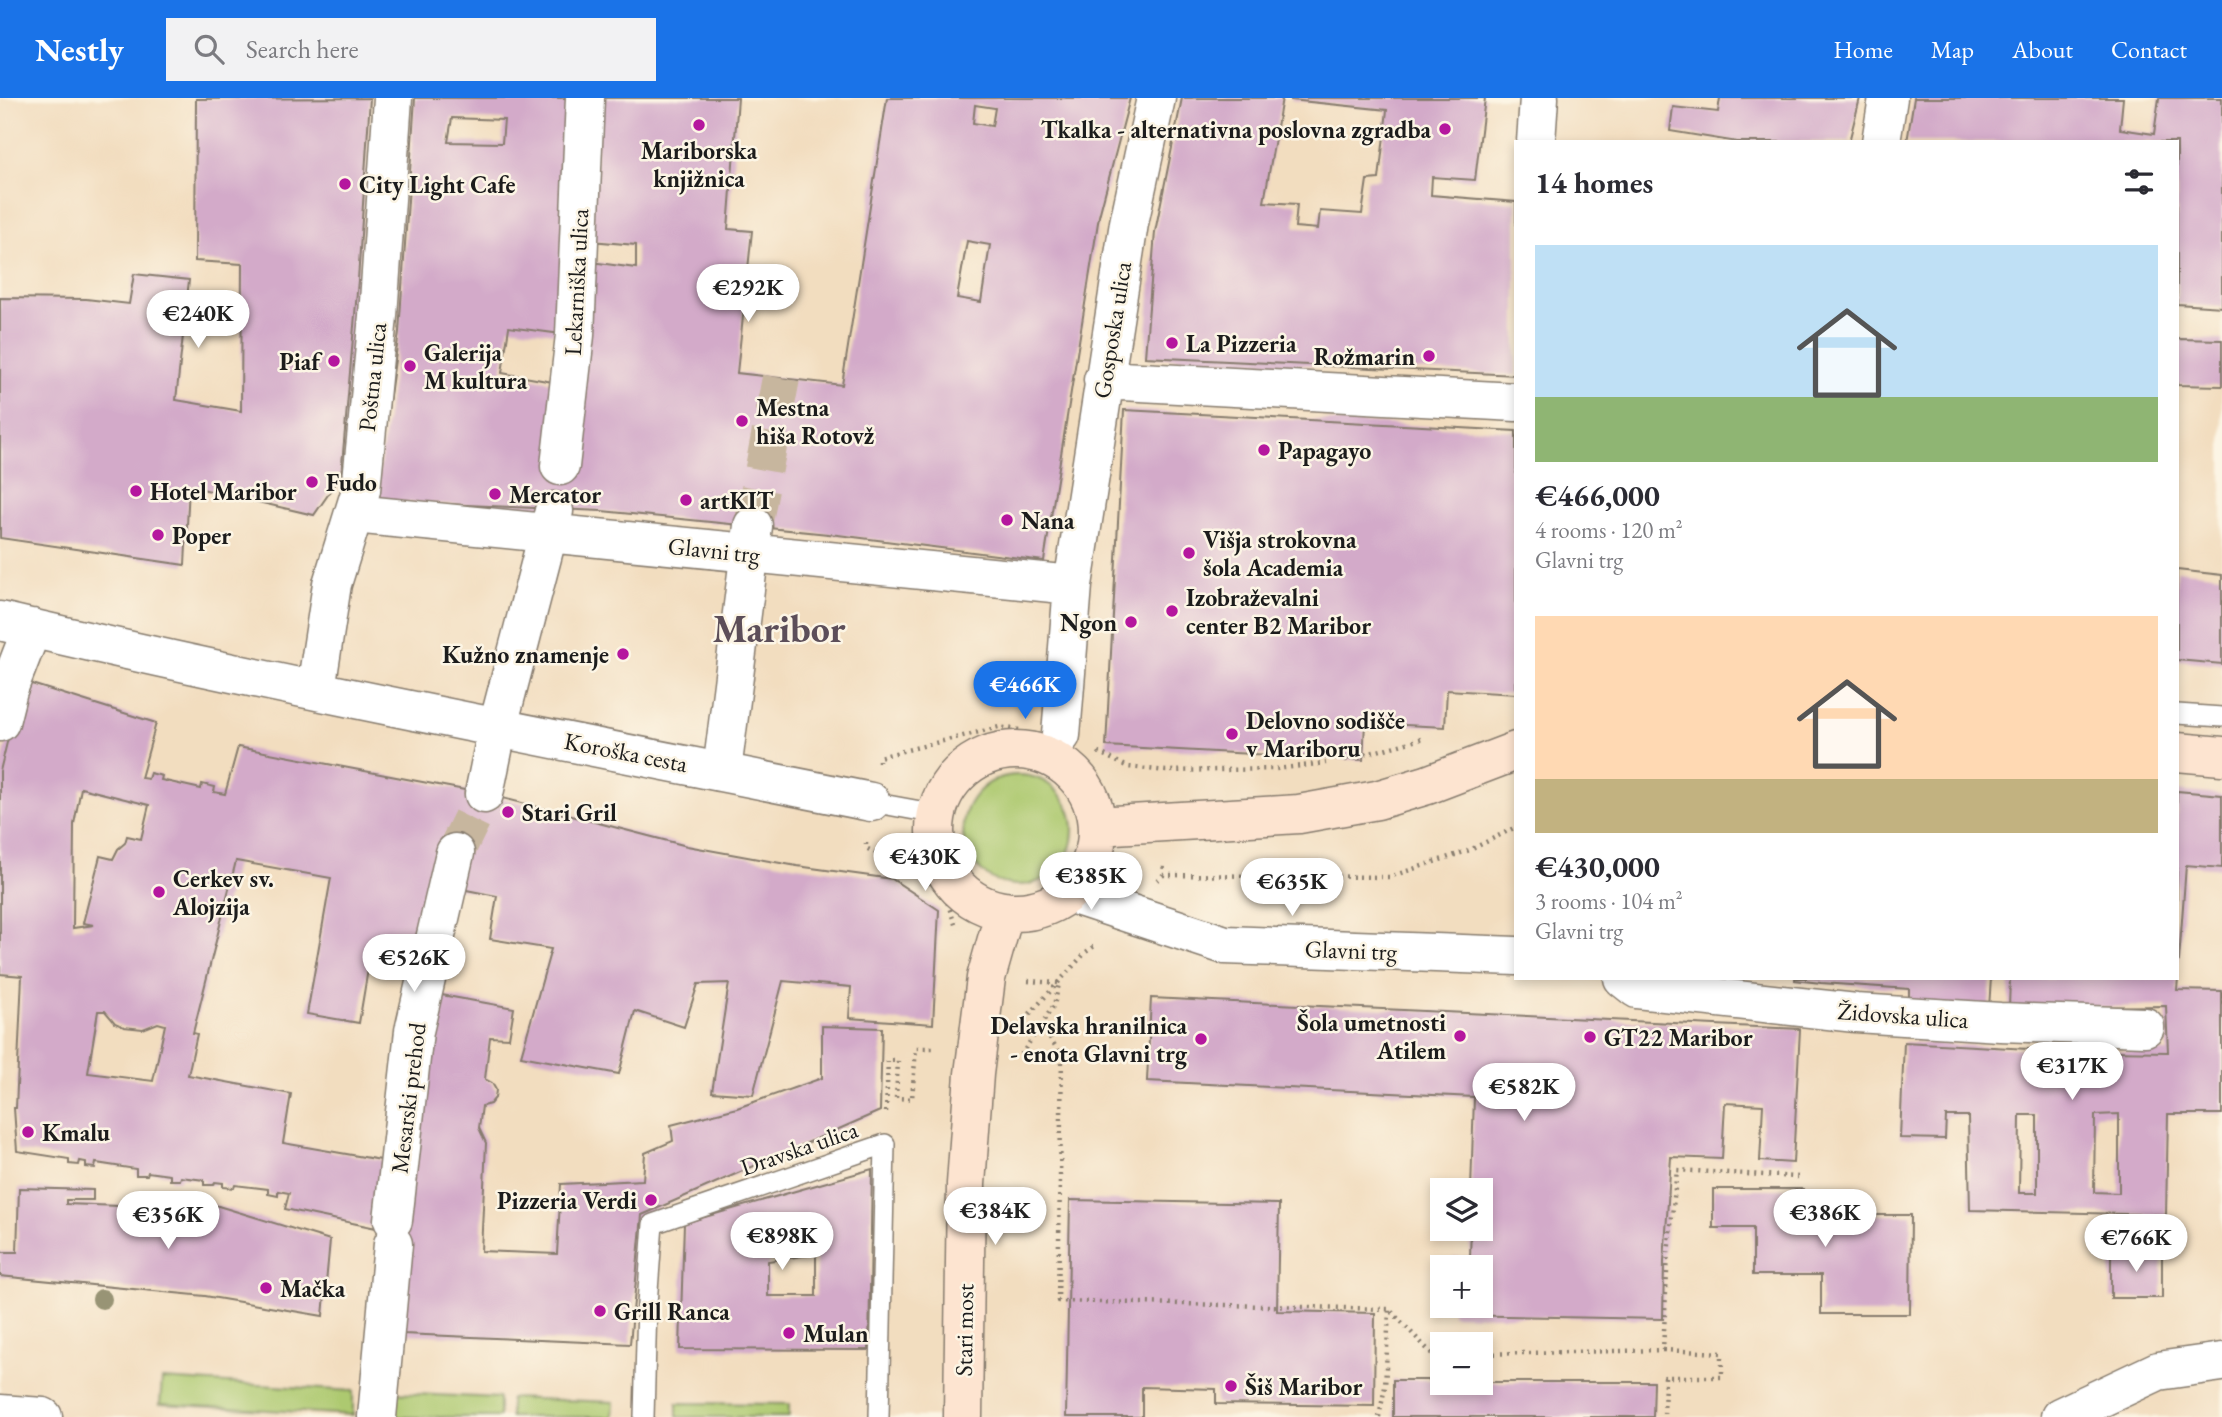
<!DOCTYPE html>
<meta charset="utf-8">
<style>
:root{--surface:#fff;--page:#f2f2f3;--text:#2b2b33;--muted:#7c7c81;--accent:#1a73e8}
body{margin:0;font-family:"EB Garamond",serif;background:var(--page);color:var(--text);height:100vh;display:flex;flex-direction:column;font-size:26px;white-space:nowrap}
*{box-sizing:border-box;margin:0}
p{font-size:23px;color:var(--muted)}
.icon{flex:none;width:38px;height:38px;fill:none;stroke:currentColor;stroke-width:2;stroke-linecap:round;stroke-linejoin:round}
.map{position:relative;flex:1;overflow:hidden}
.drawer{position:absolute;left:1514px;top:42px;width:665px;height:840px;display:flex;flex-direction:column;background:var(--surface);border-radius:0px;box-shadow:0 4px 10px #0003}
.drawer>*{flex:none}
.fabs{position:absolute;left:1430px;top:1080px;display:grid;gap:14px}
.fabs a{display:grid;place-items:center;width:63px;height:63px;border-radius:0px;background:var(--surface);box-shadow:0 4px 10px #0003;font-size:35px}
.price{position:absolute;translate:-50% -60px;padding:0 16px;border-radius:24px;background:#fff;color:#222;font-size:23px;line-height:46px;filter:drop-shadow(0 2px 4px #0008)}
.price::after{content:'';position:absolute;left:50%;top:42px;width:21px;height:16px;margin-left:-10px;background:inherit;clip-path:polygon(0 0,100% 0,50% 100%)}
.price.current{background:var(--accent);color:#fff}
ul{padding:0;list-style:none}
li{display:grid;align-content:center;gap:14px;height:371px;padding:0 21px}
li span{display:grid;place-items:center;height:217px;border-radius:0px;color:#555}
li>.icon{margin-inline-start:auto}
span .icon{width:126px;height:126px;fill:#fffc;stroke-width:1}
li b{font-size:30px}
h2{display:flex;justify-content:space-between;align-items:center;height:84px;padding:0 21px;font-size:30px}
header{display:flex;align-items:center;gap:42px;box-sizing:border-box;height:98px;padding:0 35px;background:var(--accent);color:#fff}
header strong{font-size:33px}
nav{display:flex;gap:38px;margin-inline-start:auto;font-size:24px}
.search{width:490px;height:63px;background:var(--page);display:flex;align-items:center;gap:18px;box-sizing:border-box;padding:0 24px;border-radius:0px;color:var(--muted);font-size:26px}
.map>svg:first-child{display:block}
.green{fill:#adc970;stroke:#647246;stroke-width:2}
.building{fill:#d3aac9;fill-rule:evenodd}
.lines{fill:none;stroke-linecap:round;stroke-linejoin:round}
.street-tunnel{stroke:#c7b69e;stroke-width:38;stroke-dasharray:38 19;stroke-linecap:butt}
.lane-casing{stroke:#877c6e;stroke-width:22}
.street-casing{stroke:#877c6e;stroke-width:41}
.secondary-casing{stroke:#877c6e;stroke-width:41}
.path{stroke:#877c6e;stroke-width:4.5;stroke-dasharray:2 5;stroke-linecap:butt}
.lane{stroke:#fff;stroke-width:19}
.street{stroke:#fff;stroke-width:38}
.secondary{stroke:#fde4d0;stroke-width:38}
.tree{fill:#989475}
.poi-dot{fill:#b5179e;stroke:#fcf5e5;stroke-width:2.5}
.labels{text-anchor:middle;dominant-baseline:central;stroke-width:5;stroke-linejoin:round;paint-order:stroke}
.poi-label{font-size:24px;font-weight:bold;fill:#1c1c1c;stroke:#fcf5e5;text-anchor:start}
.street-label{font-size:24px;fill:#1c1c1c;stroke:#fcf5e5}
.town-label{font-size:38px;font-weight:bold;fill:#5c4e59;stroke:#fcf5e5}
</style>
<header>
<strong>Nestly</strong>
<div class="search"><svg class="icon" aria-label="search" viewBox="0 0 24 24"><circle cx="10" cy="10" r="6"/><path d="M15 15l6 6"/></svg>Search here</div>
<nav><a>Home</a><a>Map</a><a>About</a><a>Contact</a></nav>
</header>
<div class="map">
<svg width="2222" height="1319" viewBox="0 0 2222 1319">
<rect width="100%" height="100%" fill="#fcf5e5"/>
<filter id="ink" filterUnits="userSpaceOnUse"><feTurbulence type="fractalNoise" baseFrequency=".0143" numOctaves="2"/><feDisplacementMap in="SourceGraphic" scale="14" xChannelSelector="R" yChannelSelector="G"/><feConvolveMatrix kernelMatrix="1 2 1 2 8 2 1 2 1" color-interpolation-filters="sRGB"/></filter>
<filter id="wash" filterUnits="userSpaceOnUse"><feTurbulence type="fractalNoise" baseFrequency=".00686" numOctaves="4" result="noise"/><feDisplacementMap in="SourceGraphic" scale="28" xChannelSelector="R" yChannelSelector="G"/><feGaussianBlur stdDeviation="1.57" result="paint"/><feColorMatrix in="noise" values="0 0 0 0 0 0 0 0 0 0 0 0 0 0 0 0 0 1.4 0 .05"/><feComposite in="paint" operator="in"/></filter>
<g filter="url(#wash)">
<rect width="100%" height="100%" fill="#f2ddbf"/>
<path class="green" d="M963 732a55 55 0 1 1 110 0a55 55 0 1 1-110 0Z
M 162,1281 L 353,1293 L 353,1317 L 160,1306 Z
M 393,1295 L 499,1300 L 499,1319 L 391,1319 Z
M 510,1300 L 614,1304 L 613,1319 L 510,1319 Z
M 677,1305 L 789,1306 L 789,1319 L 677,1319 Z"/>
<g id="blocks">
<path class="building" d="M 370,0 L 358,182 L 341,378 L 314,417 L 189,388 L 185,467 L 0,440 L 0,200 L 86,201 L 129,206 L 134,176 L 189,182 L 176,302 L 241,313 L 242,166 L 195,163 L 196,1 Z
M 415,0 L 569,0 L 569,237 L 509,229 L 502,275 L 564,286 L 584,163 L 636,170 L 636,147 L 591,143 L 599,0 L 738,0 L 728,131 L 752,133 L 737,275 L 842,287 L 887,0 L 1130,0 L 1099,118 L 1044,463 L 838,437 L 602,413 L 375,403 L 399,234 ZM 975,7 L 995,10 L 992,28 L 973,25 ZM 452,20 L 504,22 L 502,45 L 448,44 ZM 967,143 L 990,147 L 981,204 L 957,200 Z
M 1182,0 L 1282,0 L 1264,104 L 1297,106 L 1295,129 L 1318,131 L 1320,113 L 1362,116 L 1367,82 L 1379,81 L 1387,12 L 1291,2 L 1291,0 L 1485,0 L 1475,82 L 1432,79 L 1431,97 L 1516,104 L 1516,277 L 1145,259 L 1155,134 Z
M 1720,0 L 1860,0 L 1849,44 L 1737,44 L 1670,33 L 1673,9 L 1718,14 Z
M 1914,0 L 2123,0 L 2120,31 L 2154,36 L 2159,0 L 2222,0 L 2222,209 L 2177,206 L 2177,44 L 1907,44 Z
M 2177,241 L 2222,242 L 2222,288 L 2177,287 Z
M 1124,312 L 1516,333 L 1516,596 L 1447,592 L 1445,629 L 1365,625 L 1363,662 L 1106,648 Z
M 2177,472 L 2222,477 L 2222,566 L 2177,562 Z
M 22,583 L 156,625 L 141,680 L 148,681 L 150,675 L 162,678 L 161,682 L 201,691 L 202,686 L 215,689 L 214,694 L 225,696 L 238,649 L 491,697 L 687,748 L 797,768 L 892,781 L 939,812 L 933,926 L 849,920 L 851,889 L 783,883 L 753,997 L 712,994 L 729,885 L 698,886 L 684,929 L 635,913 L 619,976 L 521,958 L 551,851 L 490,841 L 497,798 L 456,790 L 420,871 L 369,865 L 359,925 L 307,916 L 331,780 L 236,763 L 193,935 L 197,936 L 188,977 L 291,996 L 283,1045 L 387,1063 L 430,895 L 514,910 L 509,940 L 490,939 L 485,981 L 492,985 L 496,992 L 495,1000 L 490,1006 L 482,1008 L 479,1030 L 486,1045 L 481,1153 L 557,1156 L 561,1086 L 643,1082 L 645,1055 L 673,1043 L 671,1027 L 737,1010 L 822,980 L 822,928 L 882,930 L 880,1013 L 642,1117 L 630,1246 L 403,1236 L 408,1160 L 376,1130 L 285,1111 L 289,1095 L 278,1093 L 278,1098 L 268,1096 L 268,1091 L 235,1087 L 234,1090 L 223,1089 L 223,1085 L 215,1084 L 214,1087 L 204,1087 L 204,1082 L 181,1079 L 180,1082 L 170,1082 L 170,1077 L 148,1074 L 147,1077 L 136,1077 L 136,1071 L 96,1065 L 95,1070 L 86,1069 L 86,1064 L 80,1063 L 79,1067 L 69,1066 L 69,1061 L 17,1053 L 14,1010 L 16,1010 L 22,878 L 0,876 L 0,673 ZM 81,690 L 149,707 L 141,741 L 127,738 L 125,745 L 118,751 L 113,761 L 100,758 L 83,825 L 94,827 L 73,830 L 74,726 ZM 98,913 L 105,913 L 115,925 L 124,929 L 143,931 L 158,925 L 165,927 L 153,983 L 88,975 Z
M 2177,693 L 2222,697 L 2222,770 L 2186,767 L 2179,863 L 2177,862 Z
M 1795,880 L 1991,880 L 1989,910 L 1909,907 L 1909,891 L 1821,885 L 1795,882 Z
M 2010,880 L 2178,880 L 2177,892 L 2222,893 L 2222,1016 L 2168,1016 L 2166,1117 L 1970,1112 L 1968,1018 L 1946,1018 L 1945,1041 L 1900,1040 L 1904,944 L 2047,952 L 2168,954 L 2166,908 L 2009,910 ZM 2119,1016 L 2119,1095 L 2094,1094 L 2095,1017 ZM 2020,1017 L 2037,1017 L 2037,1095 L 2019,1095 Z
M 1151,900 L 1800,931 L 1793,1065 L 1760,1063 L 1763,1007 L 1725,1005 L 1722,1061 L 1671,1059 L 1664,1163 L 1663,1221 L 1452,1217 L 1452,1208 L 1480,1208 L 1480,1169 L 1452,1169 L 1453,1159 L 1470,1159 L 1471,1130 L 1480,1130 L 1480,1092 L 1471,1092 L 1474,999 L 1147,983 Z
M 872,1071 L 869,1252 L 680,1251 L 684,1125 ZM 816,1156 L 816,1198 L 768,1198 L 768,1163 Z
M 19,1090 L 93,1092 L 93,1102 L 66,1102 L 66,1106 L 201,1111 L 202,1107 L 215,1107 L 330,1142 L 323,1218 L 205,1198 L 0,1178 L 0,1154 L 17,1154 Z
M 1713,1091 L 1804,1091 L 1804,1117 L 1911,1117 L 1910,1216 L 1821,1216 L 1821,1177 L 1753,1177 L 1753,1130 L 1713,1130 Z
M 1070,1102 L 1279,1106 L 1277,1213 L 1375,1215 L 1374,1308 L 1216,1306 L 1216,1291 L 1142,1289 L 1142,1319 L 1066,1319 Z
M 2111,1151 L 2162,1151 L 2162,1200 L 2111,1200 Z
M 1393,1282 L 1442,1282 L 1442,1284 L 1654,1284 L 1653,1319 L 1393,1319 Z"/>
</g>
</g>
<g filter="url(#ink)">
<use href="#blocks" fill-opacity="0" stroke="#877c6e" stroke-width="2"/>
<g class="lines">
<path class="street-tunnel" d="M 753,428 L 781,280
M 455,755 L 484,696"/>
<g class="lane-casing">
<path id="lane" d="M 2177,616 L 2222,619
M 871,704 L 937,716
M 644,1319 L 647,1206 L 653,1126 L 885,1046 L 879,1319"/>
</g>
<g class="street-casing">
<path id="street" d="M 1536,44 L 1539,0
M 1881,44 L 1888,0
M 1103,282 L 1516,304
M 560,368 L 575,237 L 585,0
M 354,416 L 1073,487 L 1129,125 L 1156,0
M 0,523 C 289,591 581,646 871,704
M 316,591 L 332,486 L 361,392 L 378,218 L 393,0
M 0,624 L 8,592 L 32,530
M 1061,637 L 1073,487
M 722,673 L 753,428
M 484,696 L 498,628 L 554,413
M 1068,795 L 1225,847 L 1516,858
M 1623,880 L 1637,891 L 1856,915 L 2000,924 L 2145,929
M 393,1122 L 414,933 L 455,755
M 0,1316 L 43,1319
M 377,1319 L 393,1146
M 2060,1319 L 2158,1273 L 2222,1264"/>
</g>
<g class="secondary-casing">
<path id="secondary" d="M935 733a81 81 0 1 1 162 0a81 81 0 1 1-162 0Z
M 2177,654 L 2222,658
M 1097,728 L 1299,716 L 1377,702 L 1427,687 L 1516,653
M 963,1319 L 966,1086 L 974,976 L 986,880 L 1005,813"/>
</g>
<path class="path" d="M 1098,654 L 1128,669 L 1166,673 L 1276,671 L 1326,665
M 1345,662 L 1421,641
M 879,664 L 879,659 L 999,629 L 1020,632
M 866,745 L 866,750 L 919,777 L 945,798 L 956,829
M 1163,777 L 1389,779 L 1470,752 L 1516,729
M 1157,782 L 1163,777 L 1164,765
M 1028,883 L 1058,885
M 1025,921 L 1086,854 L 1096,847
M 1042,928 L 1062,958 L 1058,1203 L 1389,1211 L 1433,1257 L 1442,1257
M 1021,957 L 1054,907 L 1059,886
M 886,1014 L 888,962 L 898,962 L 896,1000 L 912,1001 L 916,950 L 936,950
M 1663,1252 L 1722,1255 L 1722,1279 L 1665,1279 L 1664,1319
M 1480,1256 L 1663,1252 L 1668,1155 L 1677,1072 L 1799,1079
M 1379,1319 L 1385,1289 L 1389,1212"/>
<use href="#lane" class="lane"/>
<use href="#street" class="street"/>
<use href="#secondary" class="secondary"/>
</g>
<circle class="tree" cx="102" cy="1201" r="10"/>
</g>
<g class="poi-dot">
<circle cx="699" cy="27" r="7"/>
<circle cx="1445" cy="31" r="7"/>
<circle cx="345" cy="86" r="7"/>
<circle cx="1172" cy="245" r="7"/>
<circle cx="1429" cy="258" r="7"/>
<circle cx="334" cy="263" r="7"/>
<circle cx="410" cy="268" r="7"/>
<circle cx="742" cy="323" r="7"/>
<circle cx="1264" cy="352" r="7"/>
<circle cx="312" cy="384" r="7"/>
<circle cx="136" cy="393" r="7"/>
<circle cx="495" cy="396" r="7"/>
<circle cx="686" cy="402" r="7"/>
<circle cx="1007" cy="422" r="7"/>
<circle cx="158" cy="437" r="7"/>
<circle cx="1189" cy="455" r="7"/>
<circle cx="1172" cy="513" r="7"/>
<circle cx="1131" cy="524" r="7"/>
<circle cx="623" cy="556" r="7"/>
<circle cx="1232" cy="636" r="7"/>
<circle cx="508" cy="714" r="7"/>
<circle cx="159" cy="794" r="7"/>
<circle cx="1460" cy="938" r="7"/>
<circle cx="1590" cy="939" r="7"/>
<circle cx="1201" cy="941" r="7"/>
<circle cx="28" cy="1034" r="7"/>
<circle cx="651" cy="1102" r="7"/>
<circle cx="266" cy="1190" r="7"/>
<circle cx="600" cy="1213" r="7"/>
<circle cx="789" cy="1235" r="7"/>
<circle cx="1231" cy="1288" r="7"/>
</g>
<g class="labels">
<g class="poi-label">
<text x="1431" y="31" text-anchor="end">Tkalka - alternativna poslovna zgradba</text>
<text x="699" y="52" text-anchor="middle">Mariborska<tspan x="699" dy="28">knjižnica</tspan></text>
<text x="359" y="86">City Light Cafe</text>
<text x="1186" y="245">La Pizzeria</text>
<text x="424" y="254">Galerija<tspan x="424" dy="28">M kultura</tspan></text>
<text x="1415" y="258" text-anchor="end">Rožmarin</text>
<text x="320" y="263" text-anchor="end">Piaf</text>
<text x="756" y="309">Mestna<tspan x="756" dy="28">hiša Rotovž</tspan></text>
<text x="1278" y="352">Papagayo</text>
<text x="326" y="384">Fudo</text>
<text x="150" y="393">Hotel Maribor</text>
<text x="509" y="396">Mercator</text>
<text x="700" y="402">artKIT</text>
<text x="1021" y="422">Nana</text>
<text x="172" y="437">Poper</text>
<text x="1203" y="441">Višja strokovna<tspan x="1203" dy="28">šola Academia</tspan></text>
<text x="1186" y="499">Izobraževalni<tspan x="1186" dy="28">center B2 Maribor</tspan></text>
<text x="1117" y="524" text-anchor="end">Ngon</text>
<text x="609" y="556" text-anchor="end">Kužno znamenje</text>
<text x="1246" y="622">Delovno sodišče<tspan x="1246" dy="28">v Mariboru</tspan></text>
<text x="522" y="714">Stari Gril</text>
<text x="173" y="780">Cerkev sv.<tspan x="173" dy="28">Alojzija</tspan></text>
<text x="1446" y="924" text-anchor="end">Šola umetnosti<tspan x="1446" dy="28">Atilem</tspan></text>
<text x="1187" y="927" text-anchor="end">Delavska hranilnica<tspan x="1187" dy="28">- enota Glavni trg</tspan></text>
<text x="1604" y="939">GT22 Maribor</text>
<text x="42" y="1034">Kmalu</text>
<text x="637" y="1102" text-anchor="end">Pizzeria Verdi</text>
<text x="280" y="1190">Mačka</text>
<text x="614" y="1213">Grill Ranca</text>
<text x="803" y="1235">Mulan</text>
<text x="1245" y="1288">Šiš Maribor</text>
</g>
<g class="street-label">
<text transform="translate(576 184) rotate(-87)">Lekarniška ulica</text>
<text transform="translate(1112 232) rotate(-81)">Gosposka ulica</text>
<text transform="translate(372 279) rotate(-84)">Poštna ulica</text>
<text transform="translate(714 452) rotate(6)">Glavni trg</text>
<text transform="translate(626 654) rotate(11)">Koroška cesta</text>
<text transform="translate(1351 852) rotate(2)">Glavni trg</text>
<text transform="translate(1903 917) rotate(4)">Židovska ulica</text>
<text transform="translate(408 1000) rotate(-83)">Mesarski prehod</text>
<text transform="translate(799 1050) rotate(-19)">Dravska ulica</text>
<text transform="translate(964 1232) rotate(-89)">Stari most</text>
</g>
<g class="town-label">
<text x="779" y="530">Maribor</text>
</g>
</g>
</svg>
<div class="fabs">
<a><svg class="icon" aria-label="layers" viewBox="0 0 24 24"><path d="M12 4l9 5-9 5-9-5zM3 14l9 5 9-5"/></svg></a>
<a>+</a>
<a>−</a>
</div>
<b class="price" style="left:748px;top:226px">€292K</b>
<b class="price" style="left:198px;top:252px">€240K</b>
<b class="price current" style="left:1025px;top:623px">€466K</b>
<b class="price" style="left:925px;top:795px">€430K</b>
<b class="price" style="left:1091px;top:814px">€385K</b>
<b class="price" style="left:1292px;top:820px">€635K</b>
<b class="price" style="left:414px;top:896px">€526K</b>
<b class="price" style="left:2072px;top:1004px">€317K</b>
<b class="price" style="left:1524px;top:1025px">€582K</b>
<b class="price" style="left:995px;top:1149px">€384K</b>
<b class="price" style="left:1825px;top:1151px">€386K</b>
<b class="price" style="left:168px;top:1153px">€356K</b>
<b class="price" style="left:782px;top:1174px">€898K</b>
<b class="price" style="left:2136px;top:1176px">€766K</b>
<section class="drawer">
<h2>14 homes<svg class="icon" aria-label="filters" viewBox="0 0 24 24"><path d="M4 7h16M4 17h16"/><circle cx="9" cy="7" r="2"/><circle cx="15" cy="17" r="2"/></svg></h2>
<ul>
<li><span style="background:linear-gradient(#bfe0f5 70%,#8fb573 0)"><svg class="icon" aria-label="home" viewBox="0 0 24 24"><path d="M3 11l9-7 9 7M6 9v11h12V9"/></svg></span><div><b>€466,000</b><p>4 rooms · 120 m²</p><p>Glavni trg</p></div></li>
<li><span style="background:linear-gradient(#ffd9b3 75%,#c2b280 0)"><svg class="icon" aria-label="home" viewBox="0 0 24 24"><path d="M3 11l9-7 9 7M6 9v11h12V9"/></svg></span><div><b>€430,000</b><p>3 rooms · 104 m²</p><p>Glavni trg</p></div></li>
</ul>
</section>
</div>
